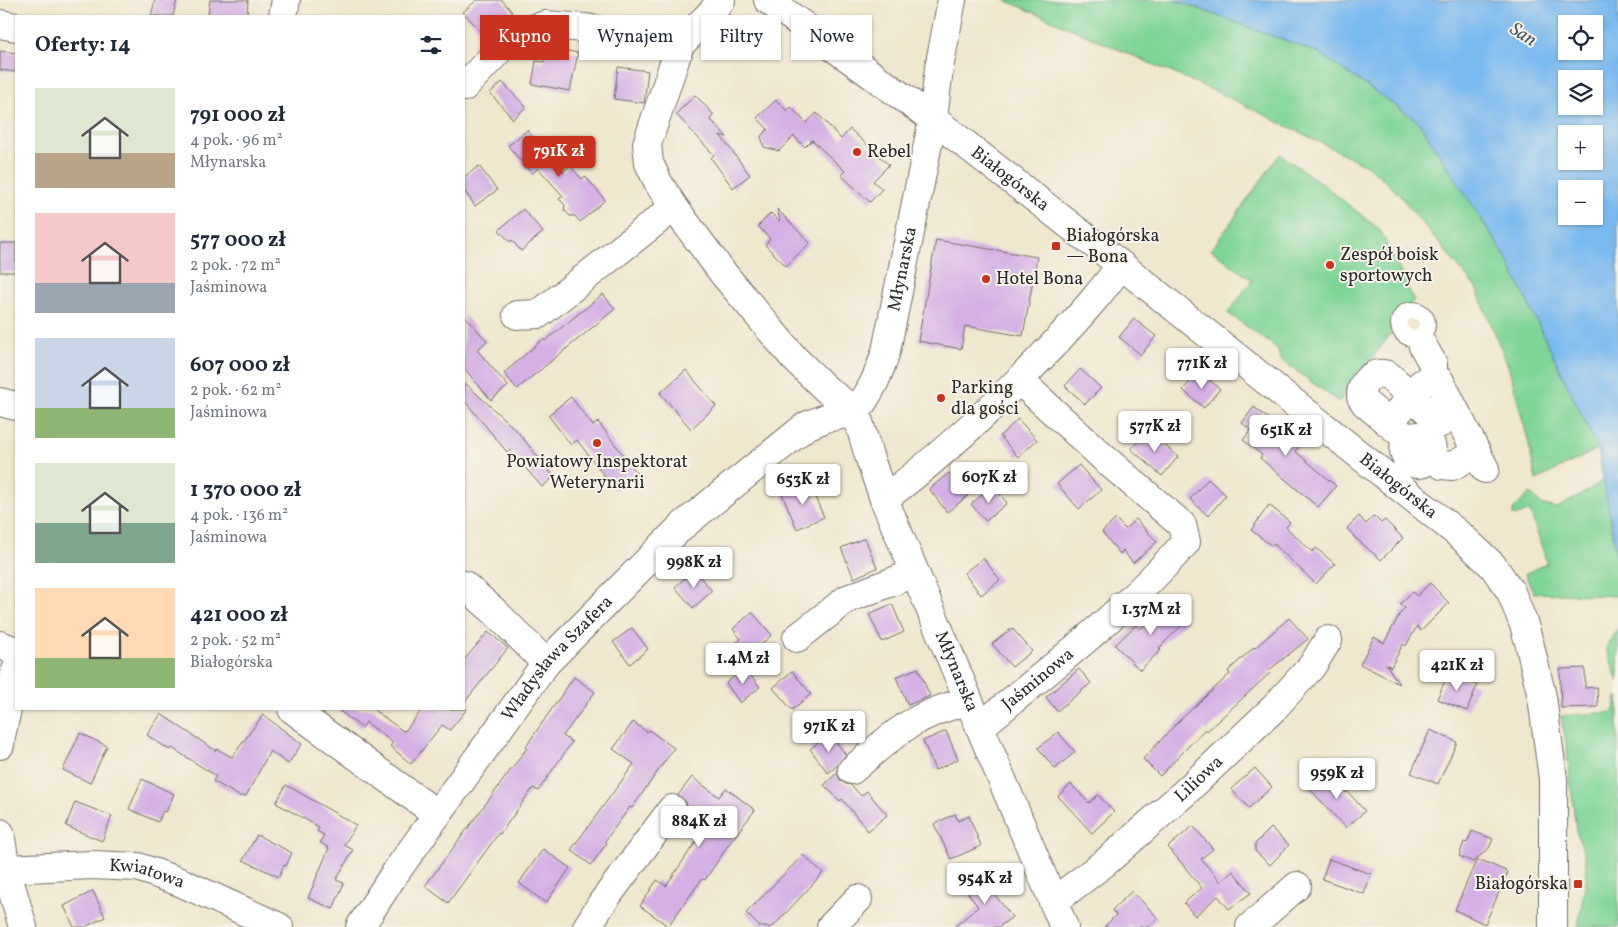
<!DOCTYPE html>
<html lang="pl">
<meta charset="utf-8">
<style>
:root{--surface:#fff;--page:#f6f6f7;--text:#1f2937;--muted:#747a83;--accent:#c8321e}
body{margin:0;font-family:Vollkorn,serif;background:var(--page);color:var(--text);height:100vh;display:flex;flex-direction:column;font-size:19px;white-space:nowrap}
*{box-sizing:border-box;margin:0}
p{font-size:16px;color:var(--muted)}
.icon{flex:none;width:28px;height:28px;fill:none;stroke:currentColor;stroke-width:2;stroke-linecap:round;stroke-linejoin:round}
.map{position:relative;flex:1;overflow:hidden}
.details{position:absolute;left:15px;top:15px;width:450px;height:695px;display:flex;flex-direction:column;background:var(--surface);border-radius:0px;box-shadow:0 1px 4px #0004}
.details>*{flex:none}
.banner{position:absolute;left:480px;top:15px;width:475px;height:45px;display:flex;gap:10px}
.fabs{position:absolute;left:1558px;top:15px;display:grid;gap:10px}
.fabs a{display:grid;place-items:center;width:45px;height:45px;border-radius:0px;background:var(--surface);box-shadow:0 1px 4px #0004;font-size:25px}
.price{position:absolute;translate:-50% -42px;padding:0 11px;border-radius:5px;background:#fff;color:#222;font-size:16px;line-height:32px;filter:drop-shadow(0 1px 2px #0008)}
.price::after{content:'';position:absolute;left:50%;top:30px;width:15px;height:11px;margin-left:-8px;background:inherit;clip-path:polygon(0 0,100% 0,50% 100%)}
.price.active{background:var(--accent);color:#fff}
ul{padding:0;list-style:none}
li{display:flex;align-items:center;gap:15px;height:125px;padding:0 20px}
li span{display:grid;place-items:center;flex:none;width:140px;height:100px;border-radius:0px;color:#555}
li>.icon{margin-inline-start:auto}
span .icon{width:60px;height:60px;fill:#fffc;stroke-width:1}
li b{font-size:21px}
h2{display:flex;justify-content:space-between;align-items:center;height:60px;padding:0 20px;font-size:21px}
.pill{padding:0 18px;border-radius:0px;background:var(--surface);box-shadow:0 1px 4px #0004;font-size:18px;line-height:45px}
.pill.active{background:var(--accent);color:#fff}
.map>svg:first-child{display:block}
.green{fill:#7fd498;stroke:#558062}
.water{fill:#7ab9ee;stroke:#52728c;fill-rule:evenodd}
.building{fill:#d4b0e4}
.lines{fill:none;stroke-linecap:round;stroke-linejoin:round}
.minor-casing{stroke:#706d64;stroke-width:30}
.minor{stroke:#fff;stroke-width:28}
.poi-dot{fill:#c8321e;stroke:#f7f3e8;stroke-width:2}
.labels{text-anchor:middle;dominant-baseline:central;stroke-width:4;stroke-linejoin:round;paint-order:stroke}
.poi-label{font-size:18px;fill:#2b2b2b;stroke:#f7f3e8;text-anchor:start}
.street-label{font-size:18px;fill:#2b2b2b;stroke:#f7f3e8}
.water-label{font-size:19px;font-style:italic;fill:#435666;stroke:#f7f3e8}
</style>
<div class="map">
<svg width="1618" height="927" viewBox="0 0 1618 927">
<rect width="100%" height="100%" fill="#f7f3e8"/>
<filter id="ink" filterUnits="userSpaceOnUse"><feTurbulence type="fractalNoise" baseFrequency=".02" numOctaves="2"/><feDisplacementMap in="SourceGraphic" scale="10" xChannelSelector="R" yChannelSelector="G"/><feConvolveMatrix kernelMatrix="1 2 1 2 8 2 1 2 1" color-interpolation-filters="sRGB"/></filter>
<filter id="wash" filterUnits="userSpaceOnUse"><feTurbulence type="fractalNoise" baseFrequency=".0096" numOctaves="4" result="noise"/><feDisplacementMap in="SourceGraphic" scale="20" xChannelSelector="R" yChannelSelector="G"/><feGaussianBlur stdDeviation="1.12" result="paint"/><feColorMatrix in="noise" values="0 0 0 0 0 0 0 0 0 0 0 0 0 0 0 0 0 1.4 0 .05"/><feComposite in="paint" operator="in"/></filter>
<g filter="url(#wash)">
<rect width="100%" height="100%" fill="#efe7ce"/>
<path class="green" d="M 1005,0 L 1175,0 L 1319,53 L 1418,121 L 1507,259 L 1598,449 L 1536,480 L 1528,440 L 1509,368 L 1476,288 L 1395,190 L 1368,166 L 1228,97 Z
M 1280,154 L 1321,183 L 1380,230 L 1414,300 L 1400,316 L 1398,324 L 1339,402 L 1280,359 L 1278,349 L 1228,313 L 1252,280 L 1211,250 Z
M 1604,480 L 1617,557 L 1618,596 L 1534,593 L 1525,574 L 1547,563 L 1530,511 L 1513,516 L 1513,510 L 1530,493 L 1541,504 L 1556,508 L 1576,498 Z
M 1618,629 L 1618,681 L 1606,648 Z
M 1618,696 L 1618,927 L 1578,927 L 1587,875 L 1585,855 L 1576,831 L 1566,741 L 1561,716 L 1613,712 Z"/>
<path class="water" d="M 1175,0 L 1618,0 L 1618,570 L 1617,557 L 1598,449 L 1507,259 L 1418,121 L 1319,53 ZM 1566,24 L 1594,24 L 1594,51 L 1566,51 ZM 1566,79 L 1594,79 L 1594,106 L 1566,106 ZM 1566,134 L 1594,134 L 1594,161 L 1566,161 ZM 1566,189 L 1594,189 L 1594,216 L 1566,216 Z"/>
<g id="blocks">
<path class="building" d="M 155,0 L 177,0 L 173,16 L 151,16 Z
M 210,0 L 248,0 L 247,16 L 208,16 Z
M 477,0 L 502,0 L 512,12 L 485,36 L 463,12 Z
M 547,47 L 578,53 L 570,91 L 532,84 L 536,61 L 544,62 Z
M 0,51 L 16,53 L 16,72 L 0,70 Z
M 618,67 L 648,71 L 644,103 L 614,99 Z
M 502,82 L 526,107 L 513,119 L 490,93 Z
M 695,95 L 714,115 L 710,119 L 727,137 L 720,135 L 750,175 L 733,188 L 711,158 L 714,155 L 676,114 Z
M 776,100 L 787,111 L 791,107 L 806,123 L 817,113 L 841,139 L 850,129 L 889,165 L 873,181 L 882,189 L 870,202 L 841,175 L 845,171 L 812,140 L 805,147 L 794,136 L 779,151 L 764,147 L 761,136 L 768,129 L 757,118 Z
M 527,130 L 563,172 L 570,166 L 582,179 L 585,176 L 605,200 L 580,222 L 575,216 L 570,216 L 564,210 L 565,205 L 559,199 L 563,196 L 538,168 L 532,174 L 508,146 Z
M 479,166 L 497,190 L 475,206 L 464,190 L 464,177 Z
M 523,209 L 543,232 L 521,251 L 512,240 L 510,242 L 499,230 Z
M 777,209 L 810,243 L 786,266 L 765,245 L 770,239 L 758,226 L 771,213 L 779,221 L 780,220 Z
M 936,240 L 1037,257 L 1023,336 L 965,326 L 961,349 L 918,341 Z
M 0,243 L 16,243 L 16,272 L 0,272 Z
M 603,294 L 615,309 L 517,389 L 504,373 L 543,339 L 545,341 Z
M 464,315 L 487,341 L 477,350 L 508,386 L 491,400 L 464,368 Z
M 1134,319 L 1156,336 L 1141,355 L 1119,337 Z
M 1080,369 L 1101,388 L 1085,404 L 1065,386 Z
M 686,370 L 716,406 L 691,429 L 660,393 Z
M 1199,371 L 1220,389 L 1204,408 L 1183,390 Z
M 464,382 L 517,431 L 554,477 L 542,487 L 510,450 L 507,452 L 464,400 Z
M 571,397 L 593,426 L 598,422 L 637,473 L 615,490 L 577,440 L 571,445 L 548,415 Z
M 1254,407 L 1283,431 L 1299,431 L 1308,437 L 1295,451 L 1336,486 L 1318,507 L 1260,458 L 1262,455 L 1243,440 L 1251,430 L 1242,423 Z
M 1018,419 L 1037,440 L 1018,457 L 1000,436 Z
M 1148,430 L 1178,457 L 1162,476 L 1131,449 Z
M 1079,465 L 1101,490 L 1079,509 L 1057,484 Z
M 949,473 L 968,496 L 947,512 L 929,489 Z
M 1208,479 L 1226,495 L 1208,516 L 1190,499 Z
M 808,482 L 824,517 L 797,529 L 782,494 Z
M 993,486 L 1007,503 L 986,521 L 971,504 Z
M 1269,505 L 1290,522 L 1286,527 L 1312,552 L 1316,548 L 1335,564 L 1316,584 L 1274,544 L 1272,546 L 1251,530 Z
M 1359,516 L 1366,524 L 1374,516 L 1381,523 L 1385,520 L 1403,538 L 1381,560 L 1353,536 L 1354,536 L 1347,528 Z
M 1116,519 L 1125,529 L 1136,519 L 1157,542 L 1133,563 L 1123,551 L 1120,554 L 1102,532 Z
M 865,538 L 877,568 L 854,578 L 841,548 Z
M 983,558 L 1000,580 L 981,595 L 964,573 Z
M 694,570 L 712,591 L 693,608 L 675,587 Z
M 1430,583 L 1449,603 L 1421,631 L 1417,626 L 1406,646 L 1403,644 L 1391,667 L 1386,664 L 1399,684 L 1360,664 L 1374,637 L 1384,643 L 1401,612 L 1405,608 L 1400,604 L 1412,592 L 1417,596 Z
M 1169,602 L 1187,620 L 1159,648 L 1161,650 L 1140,670 L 1115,645 L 1136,625 L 1140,629 Z
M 892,604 L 904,632 L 882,642 L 869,614 Z
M 752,612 L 772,635 L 744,659 L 733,646 L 741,639 L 733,629 Z
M 1289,618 L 1308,639 L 1268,671 L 1270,673 L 1207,731 L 1205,729 L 1160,776 L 1143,759 L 1180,720 L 1230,674 L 1228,671 L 1254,647 L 1255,648 Z
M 632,628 L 648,649 L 630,664 L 613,642 Z
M 1012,628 L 1032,651 L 1012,667 L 992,644 Z
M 488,632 L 508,648 L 464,703 L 464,660 Z
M 745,668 L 760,687 L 740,703 L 726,683 Z
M 918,668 L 930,696 L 908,705 L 896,677 Z
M 1585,668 L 1585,688 L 1597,687 L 1598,707 L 1561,708 L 1560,669 Z
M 1079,669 L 1091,683 L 1057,711 L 1046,697 Z
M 792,671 L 811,694 L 792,710 L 773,688 Z
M 1449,672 L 1477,685 L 1467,711 L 1437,699 Z
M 574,677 L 595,692 L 563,736 L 572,742 L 538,791 L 533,788 L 500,834 L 499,833 L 448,903 L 425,886 L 527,748 L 526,747 L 531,739 Z
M 337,709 L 376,709 L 374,710 L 403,731 L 404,730 L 405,731 L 422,710 L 421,709 L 467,709 L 450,730 L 442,725 L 411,764 L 390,746 L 393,743 L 366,722 L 362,728 Z
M 161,714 L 216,751 L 217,749 L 232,757 L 263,715 L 302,744 L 288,764 L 270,751 L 246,796 L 239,796 L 213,781 L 216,776 L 172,748 L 170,750 L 147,735 Z
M 633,722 L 647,732 L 649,730 L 674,748 L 632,808 L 630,807 L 605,841 L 607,843 L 591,865 L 571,850 L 634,764 L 613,749 Z
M 1430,730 L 1457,742 L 1438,784 L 1411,773 Z
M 946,731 L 958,759 L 935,770 L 923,741 Z
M 1058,732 L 1075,752 L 1055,769 L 1038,748 Z
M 80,733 L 107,746 L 90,783 L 63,770 Z
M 830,734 L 846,755 L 837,766 L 828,773 L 810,749 Z
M 1255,768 L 1272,787 L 1249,808 L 1231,789 Z
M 1326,770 L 1346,793 L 1347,791 L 1365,811 L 1346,828 L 1309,788 Z
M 837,773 L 840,780 L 846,784 L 851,785 L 861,796 L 867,791 L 887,815 L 868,831 L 842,799 L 840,801 L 824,785 Z
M 692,777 L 719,797 L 726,788 L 755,810 L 729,844 L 705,880 L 702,879 L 668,926 L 640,906 L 657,880 L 666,886 L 708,824 L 687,809 L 686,802 L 678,795 Z
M 142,779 L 174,794 L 166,812 L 163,811 L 158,822 L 129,809 Z
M 1071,784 L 1089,803 L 1098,795 L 1114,812 L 1092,833 L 1058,796 Z
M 286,785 L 356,825 L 344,845 L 353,850 L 336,880 L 344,883 L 333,909 L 308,898 L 329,848 L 320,842 L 324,835 L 317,831 L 319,827 L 276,803 Z
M 75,802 L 112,816 L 102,841 L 66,826 Z
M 955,814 L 958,821 L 969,816 L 981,846 L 951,859 L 934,824 Z
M 1193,826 L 1213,849 L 1201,859 L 1221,882 L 1233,871 L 1251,893 L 1229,909 L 1218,896 L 1195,916 L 1184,903 L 1202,888 L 1168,847 Z
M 1271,828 L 1289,845 L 1270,865 L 1255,851 L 1255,844 Z
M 1472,831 L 1493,839 L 1489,848 L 1473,862 L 1459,856 L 1464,842 L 1467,843 Z
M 257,835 L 292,853 L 286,866 L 284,865 L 279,877 L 243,860 Z
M 543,849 L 570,868 L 546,903 L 519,883 Z
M 803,855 L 823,873 L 773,927 L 760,927 L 746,913 Z
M 1329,859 L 1371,874 L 1364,894 L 1322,879 Z
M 1476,861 L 1483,861 L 1508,872 L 1485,924 L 1455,910 Z
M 983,871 L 999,892 L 995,895 L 1012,917 L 999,927 L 954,927 L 978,907 L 963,886 Z
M 93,891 L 105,917 L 85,927 L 74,927 L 64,906 Z
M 1132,891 L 1158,918 L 1148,927 L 1104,927 L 1116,915 L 1112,910 Z"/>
</g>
</g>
<g filter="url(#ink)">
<use href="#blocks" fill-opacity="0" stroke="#706d64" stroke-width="1"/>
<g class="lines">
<g class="minor-casing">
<g id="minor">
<path id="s1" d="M 721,0 L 712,12 L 680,45 L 647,144 L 649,163 L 659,184 L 674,207 L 722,272 L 794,358 L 827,390 L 856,412 L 869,456 L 884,499 L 1064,927"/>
<path id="s2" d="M 768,0 L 933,119 L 1121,265 L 1461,536 L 1493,566 L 1511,592 L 1524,625 L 1530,646 L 1542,697 L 1553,779 L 1553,927"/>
<path d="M 283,16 L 286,0"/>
<path d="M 0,24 L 16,27"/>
<path d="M 464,87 L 500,49 L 523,32 L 545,25 L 586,28 L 680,45"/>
<path d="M 517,315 L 539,314 L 674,207"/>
<circle cx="1413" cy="324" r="8"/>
<path d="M 1423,346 L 1433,364 L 1433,379"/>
<path d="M 0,402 L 16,406"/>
<path d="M 1400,410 C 1410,397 1422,373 1440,381 L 1485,469"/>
<path id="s3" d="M 856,412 C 871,391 878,377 886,351 L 933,119 L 939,68 L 952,0"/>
<circle cx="1418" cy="450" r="14"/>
<path d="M 1409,440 L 1365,403 L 1361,397 C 1360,382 1375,368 1389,376 L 1441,423"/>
<path d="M 1430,457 L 1442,465 L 1452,466 L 1477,453"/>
<path d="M 884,499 C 946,453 1002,399 1055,343 C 1078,318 1101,293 1121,265"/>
<path d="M 464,585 L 495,612 L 546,663"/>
<path d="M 797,638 L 847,599 L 915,573"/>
<path d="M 0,645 L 16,651"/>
<path d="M 292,709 L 437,814"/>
<path id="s4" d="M 980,727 C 1051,668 1125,612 1186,542 L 1182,525 L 1105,459 L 1020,381"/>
<path d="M 0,745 L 1,736 L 16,670"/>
<path d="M 852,770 C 871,754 889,737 910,724 C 928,713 948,706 968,701"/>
<path d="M 0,833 L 6,869 L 23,927"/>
<path id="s5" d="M 6,869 L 92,865 L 138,867 L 180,882 L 279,927"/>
<path id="s6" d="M 1053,902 L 1107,861 L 1182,795 L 1273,709 L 1312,666 L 1328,640"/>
<path id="s7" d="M 360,927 L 393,876 L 546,663 L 681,527 L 806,426 L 826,418 L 856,412"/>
<path d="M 587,927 L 602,903 L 672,809"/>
<path d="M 831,927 L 858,899"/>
<path d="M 1250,927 L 1297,886"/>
</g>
</g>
<use href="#minor" class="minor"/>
</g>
</g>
<g class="poi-dot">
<circle cx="857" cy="152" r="5"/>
<rect x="1051" y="241" width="10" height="10" rx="2.5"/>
<circle cx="1330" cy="265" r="5"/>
<circle cx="986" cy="279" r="5"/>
<circle cx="941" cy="398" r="5"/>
<circle cx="597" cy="443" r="5"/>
<rect x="1573" y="879" width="10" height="10" rx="2.5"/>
</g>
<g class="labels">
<g class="poi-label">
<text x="867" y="152">Rebel</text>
<text x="1066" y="236">Białogórska<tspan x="1066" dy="21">— Bona</tspan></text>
<text x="1340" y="255">Zespół boisk<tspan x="1340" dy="21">sportowych</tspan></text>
<text x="996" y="279">Hotel Bona</text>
<text x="951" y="388">Parking<tspan x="951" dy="21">dla gości</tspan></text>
<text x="597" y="462" text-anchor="middle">Powiatowy Inspektorat<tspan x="597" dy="21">Weterynarii</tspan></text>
<text x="1568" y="884" text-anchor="end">Białogórska</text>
</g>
<g class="street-label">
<text stroke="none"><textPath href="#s2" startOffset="301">Białogórska</textPath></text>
<text stroke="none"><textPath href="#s3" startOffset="152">Młynarska</textPath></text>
<text stroke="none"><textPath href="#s2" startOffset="796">Białogórska</textPath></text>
<text stroke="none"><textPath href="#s7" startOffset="334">Władysława Szafera</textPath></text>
<text stroke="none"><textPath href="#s1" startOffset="789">Młynarska</textPath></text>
<text stroke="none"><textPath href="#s4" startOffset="75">Jaśminowa</textPath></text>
<text stroke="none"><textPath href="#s6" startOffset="191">Liliowa</textPath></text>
<text stroke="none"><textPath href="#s5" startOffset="142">Kwiatowa</textPath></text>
</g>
<g class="water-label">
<text transform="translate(1523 35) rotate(33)">San</text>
</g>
</g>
</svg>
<div class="fabs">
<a><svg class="icon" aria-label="locate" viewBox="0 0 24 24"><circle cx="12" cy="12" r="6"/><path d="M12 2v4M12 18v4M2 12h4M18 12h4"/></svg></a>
<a><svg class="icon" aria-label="layers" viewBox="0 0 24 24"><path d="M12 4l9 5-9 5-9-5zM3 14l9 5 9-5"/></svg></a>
<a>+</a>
<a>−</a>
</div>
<b class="price active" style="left:559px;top:178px">791K zł</b>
<b class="price" style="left:1202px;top:390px">771K zł</b>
<b class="price" style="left:1155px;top:453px">577K zł</b>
<b class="price" style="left:1286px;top:457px">651K zł</b>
<b class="price" style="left:989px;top:504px">607K zł</b>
<b class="price" style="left:803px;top:506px">653K zł</b>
<b class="price" style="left:694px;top:589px">998K zł</b>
<b class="price" style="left:1151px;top:636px">1.37M zł</b>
<b class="price" style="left:743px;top:685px">1.4M zł</b>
<b class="price" style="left:1457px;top:692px">421K zł</b>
<b class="price" style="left:829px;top:753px">971K zł</b>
<b class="price" style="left:1337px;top:800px">959K zł</b>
<b class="price" style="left:699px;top:848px">884K zł</b>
<b class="price" style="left:985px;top:905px">954K zł</b>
<div class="banner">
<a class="pill active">Kupno</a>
<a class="pill">Wynajem</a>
<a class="pill">Filtry</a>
<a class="pill">Nowe</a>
</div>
<section class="details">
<h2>Oferty: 14<svg class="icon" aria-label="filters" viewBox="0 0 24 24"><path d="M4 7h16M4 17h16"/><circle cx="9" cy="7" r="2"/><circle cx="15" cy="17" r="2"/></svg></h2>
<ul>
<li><span style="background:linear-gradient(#dfe7d0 65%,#b9a48a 0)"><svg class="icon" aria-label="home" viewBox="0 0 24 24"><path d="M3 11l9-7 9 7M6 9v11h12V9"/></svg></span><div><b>791 000 zł</b><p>4 pok. · 96 m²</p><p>Młynarska</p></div></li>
<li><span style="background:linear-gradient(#f6c9c9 70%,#9aa5b1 0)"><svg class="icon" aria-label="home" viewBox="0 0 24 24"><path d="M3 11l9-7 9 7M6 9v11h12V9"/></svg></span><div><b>577 000 zł</b><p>2 pok. · 72 m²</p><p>Jaśminowa</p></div></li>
<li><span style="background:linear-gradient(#c9d6e8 70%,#8fb573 0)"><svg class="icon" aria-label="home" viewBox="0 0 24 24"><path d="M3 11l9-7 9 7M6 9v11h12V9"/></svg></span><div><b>607 000 zł</b><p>2 pok. · 62 m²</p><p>Jaśminowa</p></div></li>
<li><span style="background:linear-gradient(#dfe7d0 60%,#7fa58c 0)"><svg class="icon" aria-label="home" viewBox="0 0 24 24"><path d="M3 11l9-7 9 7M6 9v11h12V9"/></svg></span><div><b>1 370 000 zł</b><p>4 pok. · 136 m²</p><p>Jaśminowa</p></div></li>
<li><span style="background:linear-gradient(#ffd9b3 70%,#8fb573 0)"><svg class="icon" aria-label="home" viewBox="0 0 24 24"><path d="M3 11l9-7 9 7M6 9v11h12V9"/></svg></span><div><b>421 000 zł</b><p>2 pok. · 52 m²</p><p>Białogórska</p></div></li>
</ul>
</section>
</div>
